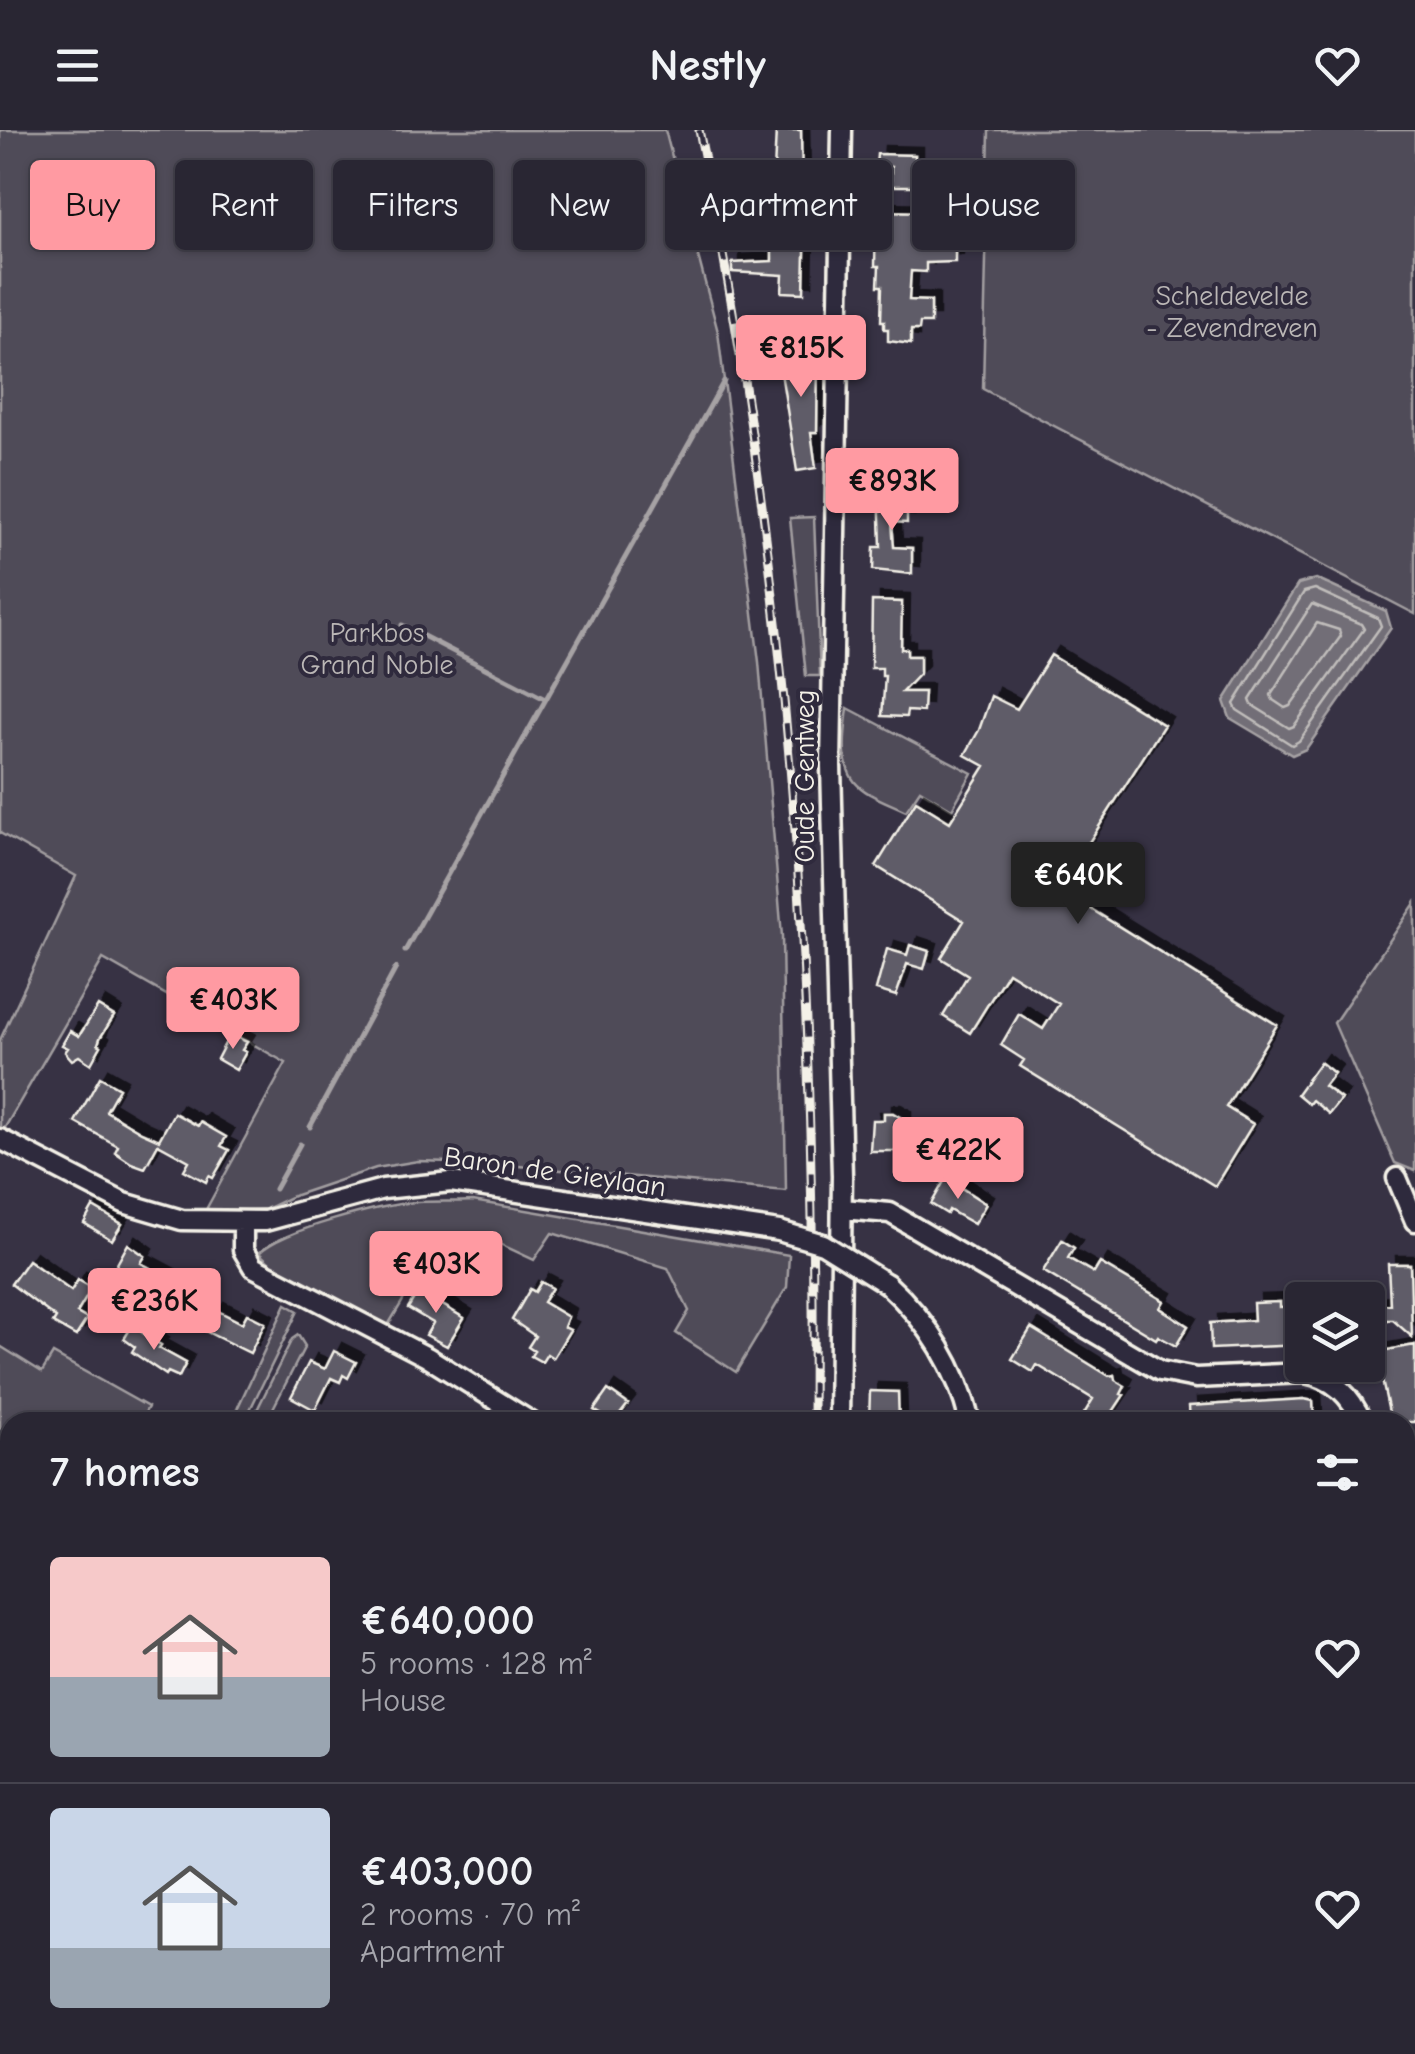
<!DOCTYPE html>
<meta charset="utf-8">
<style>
:root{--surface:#292633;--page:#312e3b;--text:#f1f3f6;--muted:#a5a5ac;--line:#45434e;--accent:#ff9aa2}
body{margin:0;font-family:"Comic Neue",sans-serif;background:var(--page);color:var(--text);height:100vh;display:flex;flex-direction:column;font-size:38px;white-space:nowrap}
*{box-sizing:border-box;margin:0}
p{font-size:32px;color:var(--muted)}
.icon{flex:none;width:55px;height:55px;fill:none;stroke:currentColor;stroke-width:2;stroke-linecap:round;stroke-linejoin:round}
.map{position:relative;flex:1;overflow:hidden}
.drawer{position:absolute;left:0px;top:1282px;width:1415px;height:642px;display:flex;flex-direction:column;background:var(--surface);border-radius:30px 30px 0 0;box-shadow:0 2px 8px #0004,0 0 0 2px var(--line)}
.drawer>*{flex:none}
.hud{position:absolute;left:30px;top:30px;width:1355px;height:90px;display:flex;gap:20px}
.controls{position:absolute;left:1285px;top:1152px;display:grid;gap:20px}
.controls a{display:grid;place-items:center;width:100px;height:100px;border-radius:10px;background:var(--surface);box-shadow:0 2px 8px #0004,0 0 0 2px var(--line);font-size:50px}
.price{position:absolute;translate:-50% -85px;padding:0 22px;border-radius:10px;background:var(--accent);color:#111;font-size:32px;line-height:65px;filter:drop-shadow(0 2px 5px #0008)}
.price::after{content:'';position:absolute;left:50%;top:60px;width:30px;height:22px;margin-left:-15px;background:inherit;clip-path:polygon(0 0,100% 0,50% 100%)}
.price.active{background:#222;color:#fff}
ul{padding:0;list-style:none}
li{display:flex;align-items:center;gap:30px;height:250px;padding:0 50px}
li+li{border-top:2px solid var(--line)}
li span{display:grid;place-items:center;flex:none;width:280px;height:200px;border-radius:10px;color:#555}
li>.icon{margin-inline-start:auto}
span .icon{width:120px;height:120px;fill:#fffc;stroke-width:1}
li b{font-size:42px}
h2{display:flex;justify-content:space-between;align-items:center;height:120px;padding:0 50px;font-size:42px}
.chip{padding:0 35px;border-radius:10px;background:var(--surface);box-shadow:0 2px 8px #0004,0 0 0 2px var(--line);font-size:35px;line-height:90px}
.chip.active{background:var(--accent);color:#111}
header{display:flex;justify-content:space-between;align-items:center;height:130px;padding:0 50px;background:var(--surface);font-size:45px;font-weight:700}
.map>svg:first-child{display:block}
.green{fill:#504b59;stroke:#a29ea0;stroke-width:2.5}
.water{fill:#726e77;stroke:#a6a2a4;stroke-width:2.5}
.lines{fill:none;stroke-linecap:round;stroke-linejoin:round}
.shore{stroke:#c0bdbb;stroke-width:2.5}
.stream{stroke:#a6a2a4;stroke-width:5}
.building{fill:#5f5c67;stroke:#f4f1e8;stroke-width:2.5;filter:url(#shadow)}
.minor-casing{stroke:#f4f1e8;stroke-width:25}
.minor{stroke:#2f2a3d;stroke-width:18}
.rail-casing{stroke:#f4f1e8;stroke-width:9}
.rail{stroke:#2f2a3d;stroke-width:5;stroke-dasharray:15;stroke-linecap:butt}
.minor-bridge-casing{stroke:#f4f1e8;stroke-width:25;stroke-linecap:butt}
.minor-bridge{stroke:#2f2a3d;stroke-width:18}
.labels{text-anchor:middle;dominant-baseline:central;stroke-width:8;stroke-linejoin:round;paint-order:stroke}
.park-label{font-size:28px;fill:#bbb7b6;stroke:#2f2a3d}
.street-label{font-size:28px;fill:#f4f1e8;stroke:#2f2a3d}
</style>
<header><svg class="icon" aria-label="menu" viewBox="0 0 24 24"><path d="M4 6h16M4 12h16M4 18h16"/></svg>Nestly<svg class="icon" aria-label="heart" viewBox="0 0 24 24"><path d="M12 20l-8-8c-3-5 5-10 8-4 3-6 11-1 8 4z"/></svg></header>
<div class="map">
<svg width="1415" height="1924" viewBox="0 0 1415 1924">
<defs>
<filter id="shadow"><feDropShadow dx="8" dy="-8" stdDeviation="0" flood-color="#0009"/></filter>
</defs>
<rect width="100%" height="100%" fill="#373244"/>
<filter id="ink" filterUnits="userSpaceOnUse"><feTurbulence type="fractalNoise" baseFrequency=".01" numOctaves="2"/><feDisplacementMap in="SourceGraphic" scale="20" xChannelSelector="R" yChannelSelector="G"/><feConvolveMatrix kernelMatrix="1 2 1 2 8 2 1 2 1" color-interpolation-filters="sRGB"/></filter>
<g filter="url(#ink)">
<path class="green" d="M 0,0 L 665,0 L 718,202 L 759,532 L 782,806 L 786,1061 L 485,1033 L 418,1031 L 376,1038 L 293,1066 L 266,1079 L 204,1083 L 286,933 L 103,829 L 3,1001 L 0,998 L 0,910 L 76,746 L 0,703 Z
M 989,0 L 1415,0 L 1415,484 L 983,259 Z
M 814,387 L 820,546 L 806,546 L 790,388 Z
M 848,578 L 972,643 L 952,679 L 920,660 L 906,681 C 892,674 873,668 861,658 C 838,641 845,602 848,578 Z
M 1415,773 L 1415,1041 L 1395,1033 L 1334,893 Z
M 473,1071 L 789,1125 L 787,1157 L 736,1242 L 676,1203 L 689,1181 L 668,1138 L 552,1103 L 534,1130 L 483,1106 L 470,1125 L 438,1112 L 387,1197 L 272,1135 L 259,1123 C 284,1099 381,1075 417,1072 C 435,1071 454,1072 473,1071 Z
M 286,1174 L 298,1181 L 244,1292 L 231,1292 Z
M 298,1205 L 305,1216 L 266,1292 L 251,1292 L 292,1209 Z
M 0,1216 L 42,1242 L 53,1224 L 148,1277 L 140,1292 L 10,1292 L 10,1603 L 0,1596 Z"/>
<path class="water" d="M 1316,449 L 1386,481 L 1391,498 L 1306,619 L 1292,625 L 1230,588 L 1224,571 L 1298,454 Z"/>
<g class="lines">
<path class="shore" d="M 1315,459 L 1378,488 L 1381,496 L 1299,611 L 1292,615 L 1237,580 L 1234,574 L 1304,462 Z
M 1312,474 L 1361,494 L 1364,499 L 1294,596 L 1289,598 L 1252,575 L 1250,570 Z
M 1317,493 L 1339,500 L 1341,506 L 1290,576 L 1285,578 L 1273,570 L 1271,565 Z"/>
<path class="stream" d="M 402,495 L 545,569
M 405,821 L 724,251
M 310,997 L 396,838
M 275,1059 L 300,1014
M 0,1586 L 10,1593
M 464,1915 L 477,1924"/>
</g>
<path class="building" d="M 776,0 L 801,0 L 802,56 L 794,56 L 794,79 L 806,80 L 804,163 L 782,162 L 783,145 L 732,142 L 732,133 L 772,131 L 772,120 L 779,120 L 780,85 L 772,84 Z
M 877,24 L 915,25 L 915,56 L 891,56 L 891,37 L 876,36 Z
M 876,81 L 926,82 L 926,118 L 955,118 L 955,132 L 926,133 L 926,142 L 911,141 L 909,170 L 931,171 L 931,193 L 920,193 L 919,200 L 911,200 L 911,214 L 888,211 L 888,199 L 884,199 L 884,191 L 881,191 L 882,156 L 878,156 L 879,136 L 875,136 Z
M 798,214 L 798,218 L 816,219 L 818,226 L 817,302 L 811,302 L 816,338 L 797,341 L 777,218 Z
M 879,357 L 907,358 L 907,393 L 892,392 L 894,417 L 912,418 L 912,444 L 873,440 L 874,417 L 881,417 Z
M 872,471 L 902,472 L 901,519 L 907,519 L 907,526 L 920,526 L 920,543 L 902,562 L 924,562 L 923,582 L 907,581 L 906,587 L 882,586 L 885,546 L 882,546 L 882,538 L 871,538 Z
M 1051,525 L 1164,595 L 1059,759 L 1277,895 L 1226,977 L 1253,994 L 1215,1056 L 1020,936 L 1024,930 L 1001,915 L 1019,884 L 1043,899 L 1059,874 L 1008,842 L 970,903 L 943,886 L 968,845 L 941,828 L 964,791 L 876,736 L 916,671 L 950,692 L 985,636 L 965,625 L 979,600 L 991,566 L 1017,579 Z
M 910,815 L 929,821 L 924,839 L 907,834 L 896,866 L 876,860 L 887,819 L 907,825 Z
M 98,876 L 114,886 L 100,908 L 98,914 L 101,916 L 91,934 L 79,926 L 72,930 L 65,922 L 68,918 L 62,915 L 70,901 L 79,906 Z
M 230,904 L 247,912 L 242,920 L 246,922 L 236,940 L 217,929 Z
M 1320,932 L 1334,943 L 1324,956 L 1341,969 L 1329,984 L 1312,970 L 1309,974 L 1297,964 Z
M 100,947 L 119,958 L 106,981 L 141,1002 L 159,1010 L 174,983 L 198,996 L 200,992 L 226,1007 L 221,1016 L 229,1020 L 213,1048 L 209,1046 L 206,1052 L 184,1040 L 189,1031 L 158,1014 L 145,1038 L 131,1033 L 115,1022 L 118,1016 L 75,992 Z
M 884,983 L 893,983 L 903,989 L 903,1021 L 870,1021 L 872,990 L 884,990 Z
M 946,1048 L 986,1074 L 974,1094 L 949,1080 L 947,1084 L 931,1074 Z
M 93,1077 L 122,1094 L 112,1110 L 84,1093 Z
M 1062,1110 L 1074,1118 L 1068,1128 L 1094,1143 L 1100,1133 L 1164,1171 L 1160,1178 L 1188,1196 L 1176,1216 L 1158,1206 L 1156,1209 L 1043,1141 Z
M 128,1114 L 145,1126 L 141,1133 L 167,1147 L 148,1184 L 132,1176 L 139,1160 L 111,1145 Z
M 28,1130 L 71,1161 L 78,1150 L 92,1158 L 77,1183 L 87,1189 L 76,1206 L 53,1193 L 56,1188 L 11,1154 Z
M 1388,1134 L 1410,1134 L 1412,1207 L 1393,1190 L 1368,1190 L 1368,1175 L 1390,1174 Z
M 541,1152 L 552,1158 L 543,1172 L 568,1187 L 564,1197 L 570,1200 L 553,1228 L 547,1224 L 542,1232 L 531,1226 L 534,1221 L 528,1217 L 535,1206 L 512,1190 L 530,1159 L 535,1162 Z
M 422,1155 L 434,1162 L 431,1168 L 464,1188 L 447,1216 L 426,1205 L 433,1193 L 408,1178 Z
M 1280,1172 L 1280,1177 L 1302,1176 L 1302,1215 L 1211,1219 L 1210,1193 L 1254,1190 L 1253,1173 Z
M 216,1180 L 242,1193 L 247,1184 L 265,1193 L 250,1223 L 205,1201 Z
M 132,1196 L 161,1215 L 159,1218 L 186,1233 L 179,1247 L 168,1242 L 166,1245 L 132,1222 L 135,1217 L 124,1209 Z
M 1031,1198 L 1109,1246 L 1114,1245 L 1115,1250 L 1125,1256 L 1121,1264 L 1124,1265 L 1106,1292 L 1079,1292 L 1093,1269 L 1037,1235 L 1033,1242 L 1012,1229 Z
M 1415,1215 L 1415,1292 L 1391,1292 L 1376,1222 Z
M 334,1221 L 356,1232 L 348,1248 L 343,1245 L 340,1252 L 331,1248 L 315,1280 L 291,1267 L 309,1232 L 325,1239 Z
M 608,1260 L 628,1274 L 614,1292 L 594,1280 Z
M 870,1261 L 898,1262 L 899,1292 L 869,1292 Z
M 1304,1269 L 1313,1271 L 1314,1290 L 1190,1292 L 1189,1276 Z"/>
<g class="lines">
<g class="minor-casing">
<path id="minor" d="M 0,1009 L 124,1073 L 182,1090 L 265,1091 L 383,1059 L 451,1052 L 779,1101
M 1397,1048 L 1415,1091
M 842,1079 L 890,1083 L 1160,1241 L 1196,1248 L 1305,1243 C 1334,1249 1351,1265 1362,1292
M 243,1093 L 243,1120 L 253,1137 L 427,1227 L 531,1292
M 887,1154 C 929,1192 957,1238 970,1292
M 839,1292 L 842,1046 L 831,636 L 842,0
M 1405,1508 L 1408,1522
M 1405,1829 L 1415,1835
M 1078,1915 L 1096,1924
M 836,1920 L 837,1915
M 776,1924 L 777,1915
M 1110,1924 L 1115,1915"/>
</g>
<use href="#minor" class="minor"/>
<g class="rail-casing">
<path id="rail" d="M 699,0 C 788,432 816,852 813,1292
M 815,1915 L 815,1924"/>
</g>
<use href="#rail" class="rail"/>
<g class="minor-bridge-casing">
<path id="minor-bridge" d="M 779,1101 L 823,1114 L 887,1154"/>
</g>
<use href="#minor-bridge" class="minor-bridge"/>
</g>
</g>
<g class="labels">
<g class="park-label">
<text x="1232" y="166">Scheldevelde<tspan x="1232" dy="32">- Zevendreven</tspan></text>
<text x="377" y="503">Parkbos<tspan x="377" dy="32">Grand Noble</tspan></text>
</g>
<g class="street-label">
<text transform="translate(805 646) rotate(-90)">Oude Gentweg</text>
<text transform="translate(555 1042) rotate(8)">Baron de Gieylaan</text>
</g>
</g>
</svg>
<div class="controls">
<a><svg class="icon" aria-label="layers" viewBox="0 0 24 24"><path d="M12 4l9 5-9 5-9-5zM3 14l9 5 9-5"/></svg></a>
</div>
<b class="price" style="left:801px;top:270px">€815K</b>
<b class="price" style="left:892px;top:403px">€893K</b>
<b class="price active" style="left:1078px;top:797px">€640K</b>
<b class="price" style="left:233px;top:922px">€403K</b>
<b class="price" style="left:958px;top:1072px">€422K</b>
<b class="price" style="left:436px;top:1186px">€403K</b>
<b class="price" style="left:154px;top:1223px">€236K</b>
<div class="hud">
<a class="chip active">Buy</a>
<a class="chip">Rent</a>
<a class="chip">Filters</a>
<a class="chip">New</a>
<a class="chip">Apartment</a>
<a class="chip">House</a>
</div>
<section class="drawer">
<h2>7 homes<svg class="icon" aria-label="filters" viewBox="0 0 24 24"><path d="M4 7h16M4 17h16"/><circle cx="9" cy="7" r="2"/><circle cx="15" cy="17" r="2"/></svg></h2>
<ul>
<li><span style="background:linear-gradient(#f6c9c9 60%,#9aa5b1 0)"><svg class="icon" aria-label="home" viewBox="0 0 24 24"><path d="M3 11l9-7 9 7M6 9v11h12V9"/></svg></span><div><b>€640,000</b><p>5 rooms · 128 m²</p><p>House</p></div><svg class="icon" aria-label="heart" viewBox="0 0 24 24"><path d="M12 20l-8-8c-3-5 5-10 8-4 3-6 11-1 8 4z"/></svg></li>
<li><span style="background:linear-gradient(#c9d6e8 70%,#9aa5b1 0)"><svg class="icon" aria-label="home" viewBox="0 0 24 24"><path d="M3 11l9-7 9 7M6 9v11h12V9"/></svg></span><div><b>€403,000</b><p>2 rooms · 70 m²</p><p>Apartment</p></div><svg class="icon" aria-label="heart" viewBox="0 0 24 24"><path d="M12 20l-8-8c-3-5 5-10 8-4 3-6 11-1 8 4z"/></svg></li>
</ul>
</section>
</div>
